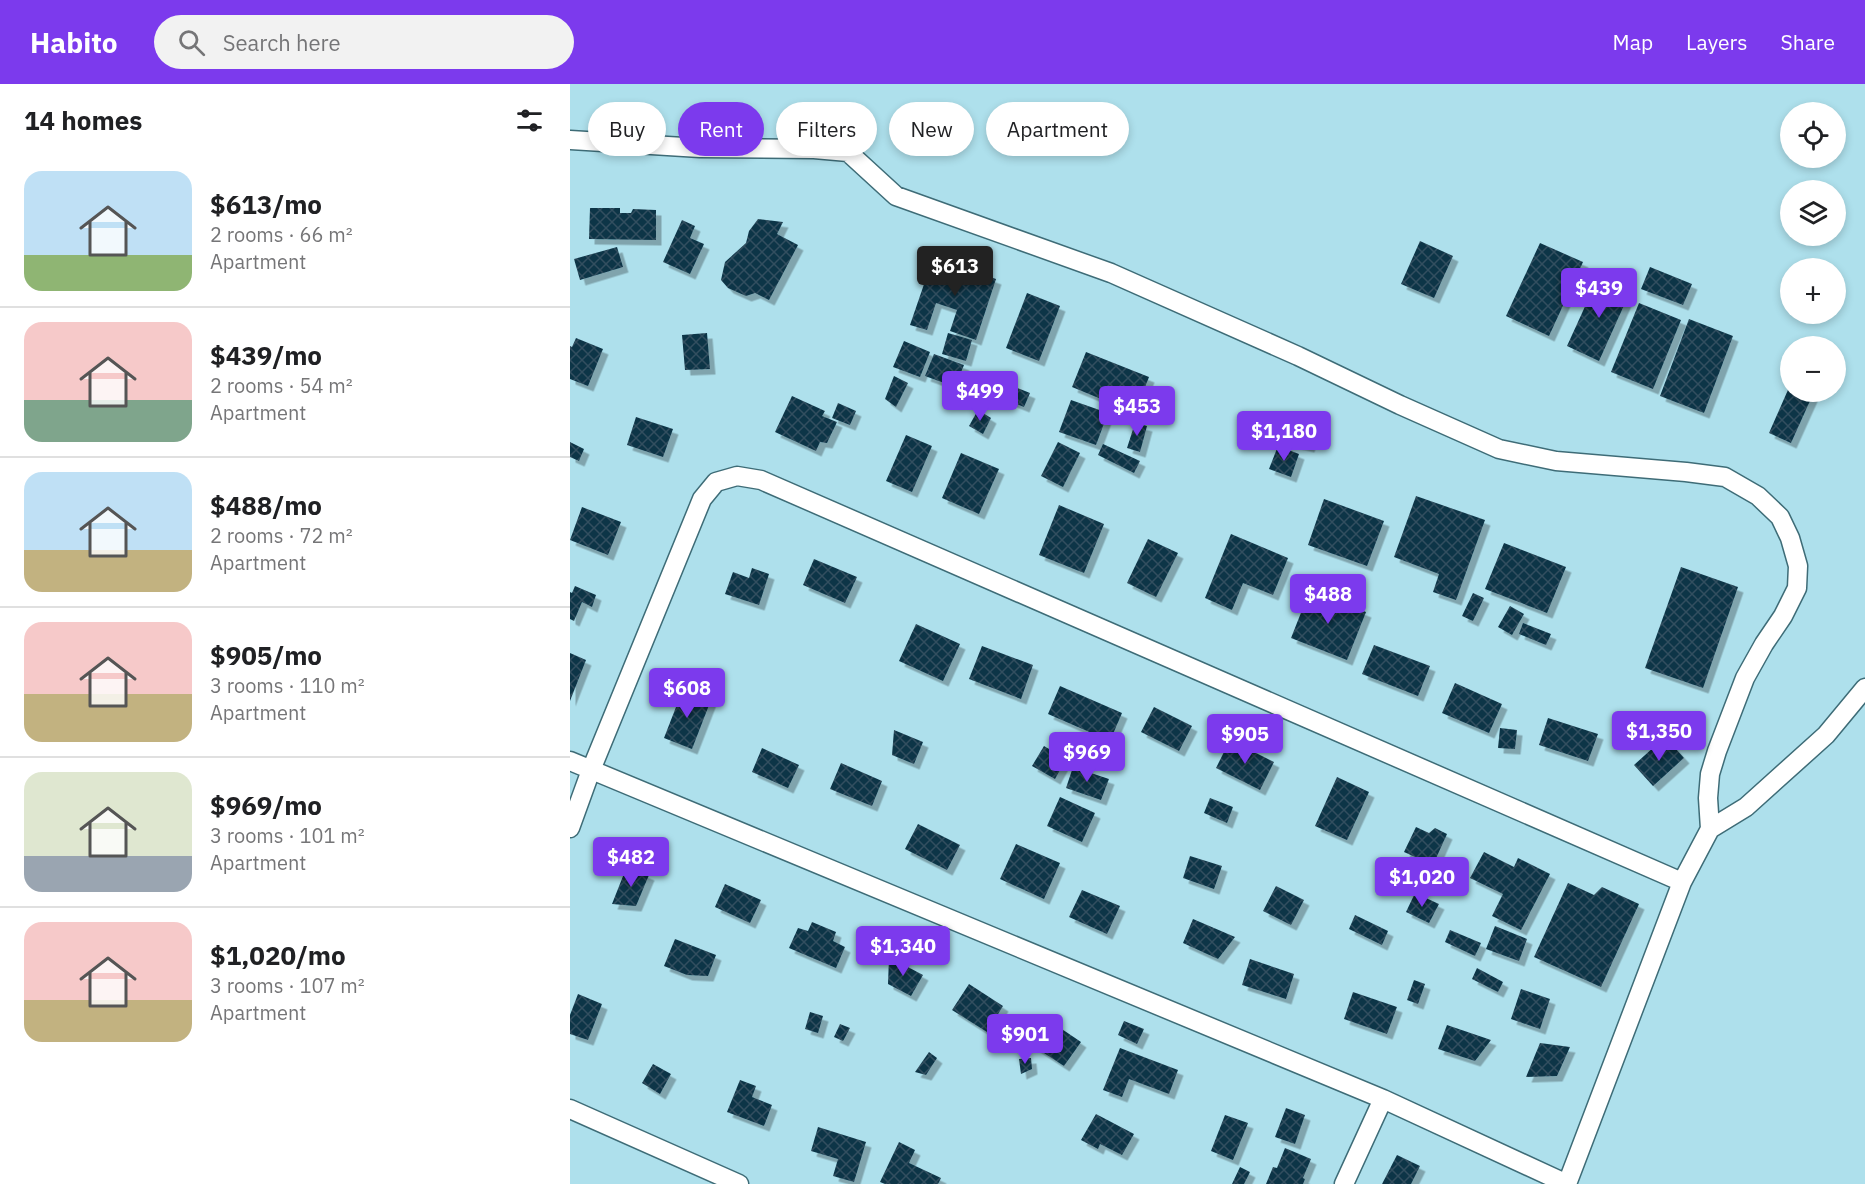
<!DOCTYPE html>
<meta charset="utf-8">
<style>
:root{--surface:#fff;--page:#f2f2f2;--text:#202124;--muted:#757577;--line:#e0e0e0;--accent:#7c3aed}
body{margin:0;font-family:"IBM Plex Sans",sans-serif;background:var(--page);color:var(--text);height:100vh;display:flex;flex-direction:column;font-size:22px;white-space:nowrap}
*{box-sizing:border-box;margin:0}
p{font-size:20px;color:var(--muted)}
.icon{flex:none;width:33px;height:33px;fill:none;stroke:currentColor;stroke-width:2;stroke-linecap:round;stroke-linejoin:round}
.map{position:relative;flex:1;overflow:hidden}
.details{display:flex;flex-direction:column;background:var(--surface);width:570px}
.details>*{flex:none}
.banner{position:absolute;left:18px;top:18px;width:570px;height:54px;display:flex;gap:12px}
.controls{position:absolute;left:1210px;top:18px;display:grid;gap:12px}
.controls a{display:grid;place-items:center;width:66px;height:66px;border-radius:50%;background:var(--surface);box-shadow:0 3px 9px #0003;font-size:30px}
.price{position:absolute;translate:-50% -51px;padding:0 14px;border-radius:6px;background:var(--accent);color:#fff;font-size:20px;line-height:39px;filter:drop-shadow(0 2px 3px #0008)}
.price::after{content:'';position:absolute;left:50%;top:36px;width:18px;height:14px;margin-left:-9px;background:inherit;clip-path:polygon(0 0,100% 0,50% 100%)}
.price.active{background:#222;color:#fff}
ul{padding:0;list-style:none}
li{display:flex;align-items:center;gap:18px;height:150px;padding:0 24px}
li+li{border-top:2px solid var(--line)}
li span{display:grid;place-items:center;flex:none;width:168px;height:120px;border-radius:18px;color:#555}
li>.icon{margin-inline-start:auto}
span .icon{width:72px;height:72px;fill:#fffc;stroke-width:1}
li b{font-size:26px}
h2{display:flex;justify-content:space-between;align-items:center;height:72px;padding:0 24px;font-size:26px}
.chip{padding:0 21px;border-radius:27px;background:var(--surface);box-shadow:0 3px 9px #0003;font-size:21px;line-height:54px}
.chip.active{background:var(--accent);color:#fff}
header{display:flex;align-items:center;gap:36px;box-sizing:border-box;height:84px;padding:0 30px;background:var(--accent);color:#fff}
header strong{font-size:28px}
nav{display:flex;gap:33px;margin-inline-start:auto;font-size:21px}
.search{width:420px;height:54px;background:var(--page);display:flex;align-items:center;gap:15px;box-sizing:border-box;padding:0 21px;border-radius:33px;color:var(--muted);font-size:22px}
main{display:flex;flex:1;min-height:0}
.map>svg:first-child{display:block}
.building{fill:url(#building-cross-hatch);filter:url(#shadow)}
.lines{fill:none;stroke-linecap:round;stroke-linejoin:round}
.street-casing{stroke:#3e6c77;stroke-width:21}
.street{stroke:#fff;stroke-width:18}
</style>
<header>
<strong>Habito</strong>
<div class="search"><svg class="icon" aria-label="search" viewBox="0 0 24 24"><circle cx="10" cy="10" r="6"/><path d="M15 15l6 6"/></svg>Search here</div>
<nav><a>Map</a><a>Layers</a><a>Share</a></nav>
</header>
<main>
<section class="details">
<h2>14 homes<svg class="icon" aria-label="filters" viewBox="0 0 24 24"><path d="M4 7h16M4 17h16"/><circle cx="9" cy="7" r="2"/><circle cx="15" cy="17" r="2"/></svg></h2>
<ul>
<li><span style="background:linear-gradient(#bfe0f5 70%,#8fb573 0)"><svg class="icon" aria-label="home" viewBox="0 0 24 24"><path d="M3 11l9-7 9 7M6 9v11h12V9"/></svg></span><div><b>$613/mo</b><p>2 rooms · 66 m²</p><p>Apartment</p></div></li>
<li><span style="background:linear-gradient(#f6c9c9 65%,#7fa58c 0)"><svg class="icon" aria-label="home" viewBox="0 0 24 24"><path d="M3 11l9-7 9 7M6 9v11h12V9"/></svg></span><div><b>$439/mo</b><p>2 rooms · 54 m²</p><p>Apartment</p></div></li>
<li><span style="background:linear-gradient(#bfe0f5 65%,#c2b280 0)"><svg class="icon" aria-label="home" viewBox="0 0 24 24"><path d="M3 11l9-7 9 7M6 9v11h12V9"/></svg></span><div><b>$488/mo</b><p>2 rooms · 72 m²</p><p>Apartment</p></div></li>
<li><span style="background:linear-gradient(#f6c9c9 60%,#c2b280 0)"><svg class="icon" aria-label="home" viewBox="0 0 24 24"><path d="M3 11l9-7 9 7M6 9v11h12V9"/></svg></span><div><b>$905/mo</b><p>3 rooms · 110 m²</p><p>Apartment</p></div></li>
<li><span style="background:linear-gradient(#dfe7d0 70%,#9aa5b1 0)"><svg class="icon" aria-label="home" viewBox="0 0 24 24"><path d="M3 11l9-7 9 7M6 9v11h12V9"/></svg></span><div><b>$969/mo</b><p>3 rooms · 101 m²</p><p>Apartment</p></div></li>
<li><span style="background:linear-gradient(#f6c9c9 65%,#c2b280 0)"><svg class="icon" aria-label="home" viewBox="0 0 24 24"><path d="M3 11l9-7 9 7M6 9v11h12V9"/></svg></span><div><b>$1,020/mo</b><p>3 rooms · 107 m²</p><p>Apartment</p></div></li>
</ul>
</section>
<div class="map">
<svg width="1295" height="1100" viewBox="0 0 1295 1100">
<defs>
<pattern id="building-cross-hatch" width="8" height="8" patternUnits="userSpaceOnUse" patternTransform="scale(1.5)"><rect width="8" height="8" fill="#0f3447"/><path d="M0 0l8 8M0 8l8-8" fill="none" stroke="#304f5e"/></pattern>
<filter id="shadow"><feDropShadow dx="5.5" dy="5.5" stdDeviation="0" flood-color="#0004"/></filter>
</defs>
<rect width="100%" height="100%" fill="#aee0ec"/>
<path class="building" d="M 20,124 L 50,124 L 50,129 L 61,129 L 63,125 L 86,126 L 86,156 L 19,155 Z
M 188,135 L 213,138 L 207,150 L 228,161 L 199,216 L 185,209 L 176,212 L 158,204 L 151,196 L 155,178 L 176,159 L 179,147 Z
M 112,136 L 125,142 L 120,154 L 134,160 L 120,190 L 93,178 Z
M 850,157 L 883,172 L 864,214 L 831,200 Z
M 970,159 L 1013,178 L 979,252 L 936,232 Z
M 47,163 L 53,183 L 10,196 L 4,175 Z
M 363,174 L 426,195 L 406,256 L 380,247 L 387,226 L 366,219 L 357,246 L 340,241 Z
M 1080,183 L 1122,200 L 1113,221 L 1071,205 Z
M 1028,194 L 1060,208 L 1029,277 L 997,262 Z
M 457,209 L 490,222 L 469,277 L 436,264 Z
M 1069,219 L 1111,236 L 1083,305 L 1041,288 Z
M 1119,235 L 1163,252 L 1134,329 L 1090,312 Z
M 137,249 L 140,285 L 115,286 L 112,251 Z
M 378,249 L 402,256 L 396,277 L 372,270 Z
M 6,254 L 33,265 L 18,302 L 0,295 L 0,262 L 2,263 Z
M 1240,254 L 1258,262 L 1236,262 Z
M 334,257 L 360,268 L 350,293 L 323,283 Z
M 516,268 L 579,293 L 565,329 L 502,303 Z
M 364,270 L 394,281 L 385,303 L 355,292 Z
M 324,292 L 338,299 L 326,323 L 315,315 Z
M 1221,299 L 1221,308 L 1244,308 L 1221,359 L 1199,349 Z
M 445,303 L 460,309 L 454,323 L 439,317 Z
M 222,312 L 255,327 L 252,332 L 267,338 L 257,359 L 250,358 L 246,367 L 205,348 Z
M 501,316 L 538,329 L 526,361 L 489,348 Z
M 268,319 L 286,327 L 280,341 L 262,334 Z
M 408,326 L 421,334 L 413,350 L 399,342 Z
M 724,328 L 747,334 L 739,363 L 704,355 L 710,334 L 722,337 Z
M 66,333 L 103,345 L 93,373 L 57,361 Z
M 565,339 L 577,342 L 570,368 L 557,364 Z
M 336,351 L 362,362 L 342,408 L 316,397 Z
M 0,358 L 14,365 L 9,377 L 0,373 Z
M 488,358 L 510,369 L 493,403 L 471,392 Z
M 533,360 L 570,377 L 564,389 L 528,371 Z
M 708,362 L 729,370 L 721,393 L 699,385 Z
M 391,369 L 429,385 L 409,430 L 372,414 Z
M 846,412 L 915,436 L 886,516 L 863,508 L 869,490 L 824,473 Z
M 754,415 L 814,437 L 797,482 L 738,461 Z
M 489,421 L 534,440 L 514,489 L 469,471 Z
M 12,423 L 51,438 L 38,471 L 0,456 Z
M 661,450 L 718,474 L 703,511 L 673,499 L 662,526 L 635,514 Z
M 578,455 L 608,469 L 586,513 L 557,499 Z
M 934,459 L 996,483 L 977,529 L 915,505 Z
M 244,475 L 287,493 L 275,519 L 233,501 Z
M 1111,483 L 1168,503 L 1133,604 L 1075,584 Z
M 182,484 L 199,490 L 189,521 L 155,510 L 163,488 L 179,494 Z
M 5,502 L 26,511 L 22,523 L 12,518 L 4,537 L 0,535 L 0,508 L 2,509 Z
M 740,506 L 796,528 L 777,576 L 721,554 Z
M 903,509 L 914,514 L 903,537 L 892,532 Z
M 940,522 L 954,530 L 942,551 L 928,543 Z
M 953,539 L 981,550 L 976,561 L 949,550 Z
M 346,540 L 390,560 L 373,597 L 329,577 Z
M 804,561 L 860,582 L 848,612 L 792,590 Z
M 412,562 L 463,581 L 451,615 L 399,595 Z
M 0,569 L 16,576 L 0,617 Z
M 885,599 L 932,620 L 919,649 L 872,629 Z
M 490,602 L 552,629 L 540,657 L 478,630 Z
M 113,605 L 141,616 L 122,665 L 94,654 Z
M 584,623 L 622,642 L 609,667 L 571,648 Z
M 978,634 L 1028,650 L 1018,677 L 969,661 Z
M 930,644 L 947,646 L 945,665 L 928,664 Z
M 324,646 L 353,658 L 344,680 L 322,671 Z
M 1095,653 L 1114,674 L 1083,702 L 1064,681 Z
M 660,656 L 704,678 L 690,706 L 646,684 Z
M 474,662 L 496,675 L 485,695 L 462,682 Z
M 192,664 L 229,681 L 218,704 L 182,688 Z
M 271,679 L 312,697 L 302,722 L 260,705 Z
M 503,683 L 539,695 L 531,716 L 496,704 Z
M 767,693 L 799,708 L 777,756 L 745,742 Z
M 490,713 L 525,729 L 512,758 L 477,742 Z
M 640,714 L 663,723 L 657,739 L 634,729 Z
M 348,740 L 390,761 L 377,786 L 335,765 Z
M 846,743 L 859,749 L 865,744 L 877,750 L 863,781 L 834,768 Z
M 446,760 L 490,779 L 474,815 L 430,795 Z
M 914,768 L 944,783 L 948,774 L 980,790 L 951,846 L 922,832 L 933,810 L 900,794 Z
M 620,772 L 652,782 L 644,805 L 613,794 Z
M 57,782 L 79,791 L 66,822 L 42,820 Z
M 998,799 L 1024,811 L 1032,803 L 1069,820 L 1031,903 L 964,873 Z
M 155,800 L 191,816 L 180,839 L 145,823 Z
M 706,802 L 734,816 L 721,841 L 693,827 Z
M 512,806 L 550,822 L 537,850 L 499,833 Z
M 845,809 L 869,820 L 859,839 L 836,828 Z
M 785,831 L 818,847 L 812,861 L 779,845 Z
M 623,835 L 665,853 L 648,875 L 613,859 Z
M 242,838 L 266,848 L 263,857 L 275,863 L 266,884 L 219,864 L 228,844 L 238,847 Z
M 925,842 L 957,855 L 949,877 L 916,865 Z
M 880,846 L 911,859 L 905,872 L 875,858 Z
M 105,855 L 146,871 L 138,892 L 117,891 L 94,882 Z
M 319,873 L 353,891 L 341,912 L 318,900 Z
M 680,875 L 724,890 L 716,915 L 672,901 Z
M 907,884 L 933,898 L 928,908 L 902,895 Z
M 844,896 L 855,900 L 848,920 L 837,916 Z
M 399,900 L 433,922 L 417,948 L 382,926 Z
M 951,905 L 980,915 L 970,945 L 941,935 Z
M 783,908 L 827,923 L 817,950 L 774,935 Z
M 8,910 L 32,920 L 18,956 L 0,950 L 0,931 Z
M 240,928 L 253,932 L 248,949 L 235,945 Z
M 474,933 L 511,958 L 494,982 L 457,958 Z
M 554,937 L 574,945 L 567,960 L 548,951 Z
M 270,940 L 280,944 L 273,957 L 264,953 Z
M 877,941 L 921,956 L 905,977 L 868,965 Z
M 970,959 L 1000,963 L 987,992 L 956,993 Z
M 550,964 L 608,986 L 599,1010 L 559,995 L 552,1013 L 533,1006 Z
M 359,968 L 367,974 L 356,991 L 345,988 Z
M 461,974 L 462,985 L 451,990 L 449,975 Z
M 83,980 L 101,990 L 90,1010 L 72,999 Z
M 170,996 L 186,1002 L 182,1013 L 202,1021 L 194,1042 L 157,1028 Z
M 716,1024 L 735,1031 L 725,1060 L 705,1053 Z
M 526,1030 L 564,1050 L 552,1071 L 530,1060 L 528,1065 L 511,1056 Z
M 655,1031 L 678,1039 L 663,1076 L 641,1067 Z
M 248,1043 L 296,1058 L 284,1098 L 263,1092 L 268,1075 L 241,1067 Z
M 329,1058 L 345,1066 L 339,1079 L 371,1094 L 368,1100 L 315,1100 L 310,1098 Z
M 715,1064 L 741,1075 L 733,1094 L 735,1095 L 733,1100 L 696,1100 L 703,1083 L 707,1084 Z
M 827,1071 L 850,1082 L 841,1100 L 812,1100 Z
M 670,1083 L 680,1088 L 674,1100 L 662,1100 Z"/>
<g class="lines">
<g class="street-casing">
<path id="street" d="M 0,56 L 130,64 L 244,65 L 278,68 L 326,112 L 541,189 L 728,272 L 830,321 L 929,365 L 986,377 L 1116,388 L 1155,393 L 1188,412 L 1210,433 L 1220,454 L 1228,482 L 1227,504 L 1213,532 L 1194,560 L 1175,594 L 1147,667 L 1140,690 L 1138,714 L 1140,745 L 1112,798 L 997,1100
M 0,677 L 813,1015 L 997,1100
M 0,744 L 21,686 L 132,415 L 146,398 L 167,392 L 191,396 L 1112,798
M 1140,745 L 1176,723 L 1256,651 L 1295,604
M 0,1025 L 169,1100
M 774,1100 L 813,1015"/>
</g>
<use href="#street" class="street"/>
</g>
</svg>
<div class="controls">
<a><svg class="icon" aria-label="locate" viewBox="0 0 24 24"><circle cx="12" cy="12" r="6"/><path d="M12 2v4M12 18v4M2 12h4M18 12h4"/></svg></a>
<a><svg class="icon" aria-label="layers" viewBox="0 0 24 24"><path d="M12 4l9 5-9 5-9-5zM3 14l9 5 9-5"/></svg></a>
<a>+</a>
<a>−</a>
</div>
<b class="price active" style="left:385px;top:213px">$613</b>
<b class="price" style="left:1029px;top:235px">$439</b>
<b class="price" style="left:410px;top:338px">$499</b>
<b class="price" style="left:567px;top:353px">$453</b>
<b class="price" style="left:714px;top:378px">$1,180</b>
<b class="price" style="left:758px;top:541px">$488</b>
<b class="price" style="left:117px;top:635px">$608</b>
<b class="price" style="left:1089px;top:678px">$1,350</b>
<b class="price" style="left:675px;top:681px">$905</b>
<b class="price" style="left:517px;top:699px">$969</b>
<b class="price" style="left:61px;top:804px">$482</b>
<b class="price" style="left:852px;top:824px">$1,020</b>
<b class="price" style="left:333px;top:893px">$1,340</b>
<b class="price" style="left:455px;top:981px">$901</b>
<div class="banner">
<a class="chip">Buy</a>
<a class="chip active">Rent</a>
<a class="chip">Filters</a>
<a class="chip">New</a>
<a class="chip">Apartment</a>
</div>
</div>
</main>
